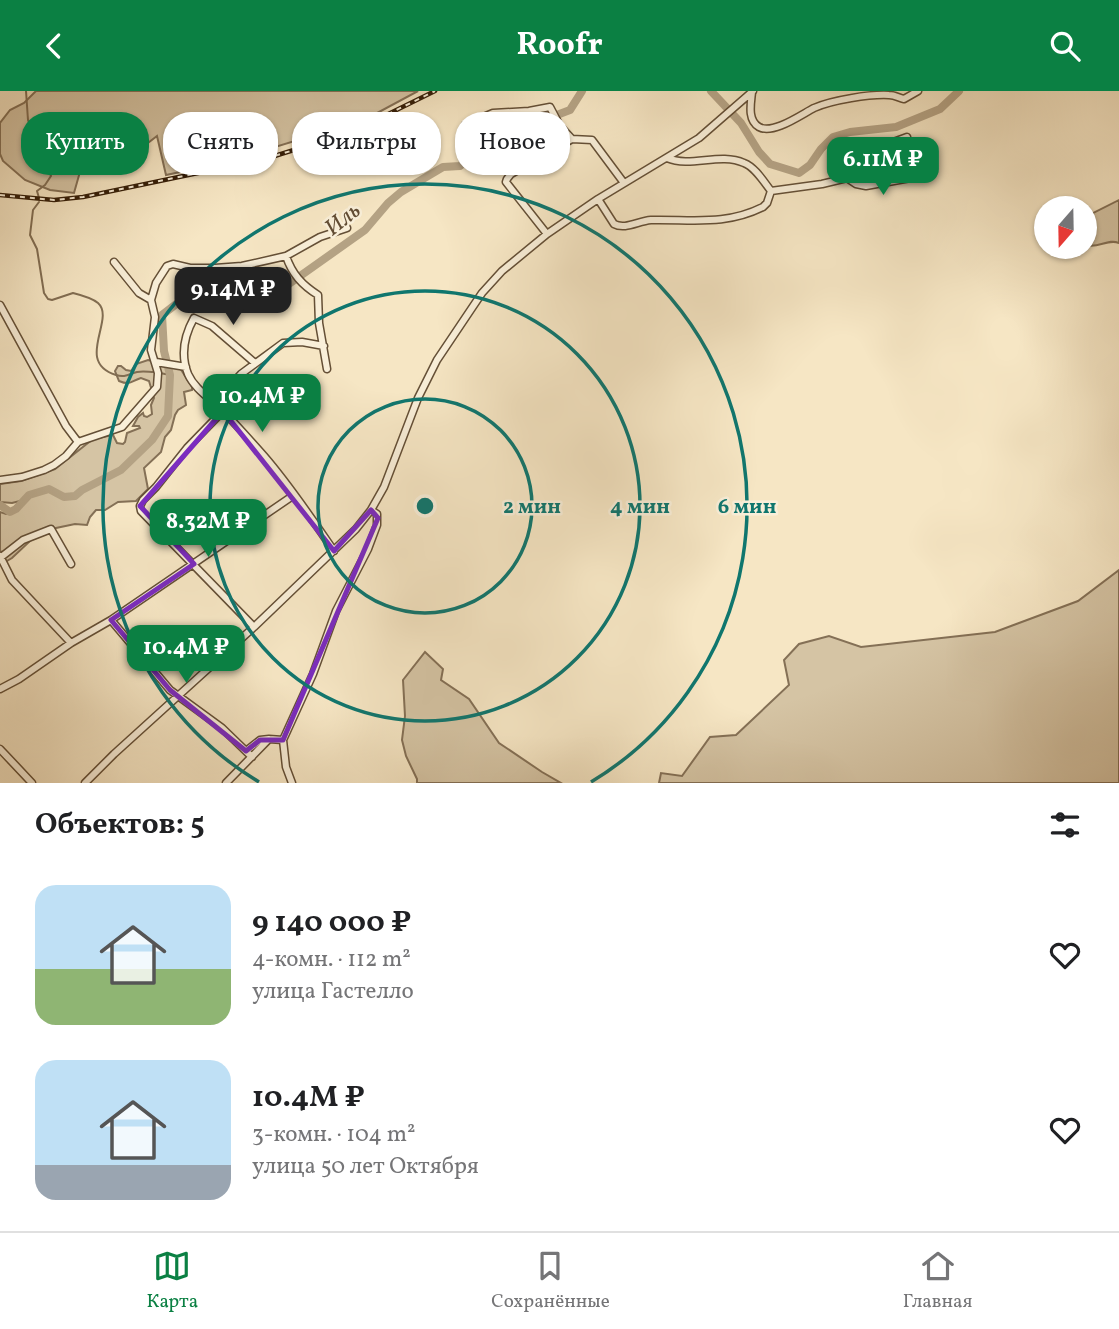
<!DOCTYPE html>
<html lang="ru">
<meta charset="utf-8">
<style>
:root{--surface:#fff;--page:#f6f6f6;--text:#202124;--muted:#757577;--line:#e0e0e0;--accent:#0b8043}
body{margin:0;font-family:Vollkorn,serif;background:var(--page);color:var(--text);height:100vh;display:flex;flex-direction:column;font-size:26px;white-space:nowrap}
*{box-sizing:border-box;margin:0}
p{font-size:23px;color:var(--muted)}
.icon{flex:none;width:38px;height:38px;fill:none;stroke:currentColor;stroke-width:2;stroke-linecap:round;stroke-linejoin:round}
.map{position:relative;height:692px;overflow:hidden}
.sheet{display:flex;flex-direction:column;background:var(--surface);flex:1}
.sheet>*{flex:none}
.hud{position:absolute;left:21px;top:21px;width:700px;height:63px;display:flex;gap:14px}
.needle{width:46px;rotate:200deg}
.buttons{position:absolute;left:1034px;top:105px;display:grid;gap:14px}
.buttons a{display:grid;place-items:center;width:63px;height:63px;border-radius:50%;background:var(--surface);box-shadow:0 2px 5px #0004;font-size:35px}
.price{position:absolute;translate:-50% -60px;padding:0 16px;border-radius:14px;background:var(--accent);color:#fff;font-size:23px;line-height:46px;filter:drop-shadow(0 2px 4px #0008)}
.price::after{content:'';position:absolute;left:50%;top:42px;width:21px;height:16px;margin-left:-10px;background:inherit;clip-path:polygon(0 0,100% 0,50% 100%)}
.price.current{background:#222;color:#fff}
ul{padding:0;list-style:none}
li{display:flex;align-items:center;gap:21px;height:175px;padding:0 35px}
li span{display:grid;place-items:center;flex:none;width:196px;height:140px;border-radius:21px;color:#555}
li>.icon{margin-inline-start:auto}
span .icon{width:84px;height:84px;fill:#fffc;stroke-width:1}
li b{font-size:30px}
h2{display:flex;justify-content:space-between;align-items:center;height:84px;padding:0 35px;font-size:30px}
.tag{padding:0 24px;border-radius:28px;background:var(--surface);box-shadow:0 2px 5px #0004;font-size:24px;line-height:63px}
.tag.current{background:var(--accent);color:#fff}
header{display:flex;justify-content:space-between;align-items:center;height:91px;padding:0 35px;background:var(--accent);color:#fff;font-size:32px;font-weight:700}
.tabs{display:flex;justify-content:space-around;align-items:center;height:98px;border-top:2px solid var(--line);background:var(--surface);font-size:19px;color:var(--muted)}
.tabs a{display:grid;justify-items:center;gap:4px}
.tabs .current{color:var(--accent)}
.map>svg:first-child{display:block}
.green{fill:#d5c4a4;stroke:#847056;stroke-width:2}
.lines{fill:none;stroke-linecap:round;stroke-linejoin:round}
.stream{stroke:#816d52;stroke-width:2}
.river{stroke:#b4a284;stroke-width:8}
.minor-casing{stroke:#644f36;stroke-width:9}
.minor{stroke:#f9efd9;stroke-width:6}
.rail-casing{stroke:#341d07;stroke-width:4.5}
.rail{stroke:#f9efd9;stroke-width:2;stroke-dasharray:5;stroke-linecap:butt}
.marked{fill:none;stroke:#7b2cbf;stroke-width:5;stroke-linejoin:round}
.ring{fill:none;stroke:#0f766e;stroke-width:3.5}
.labels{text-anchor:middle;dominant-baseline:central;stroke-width:5;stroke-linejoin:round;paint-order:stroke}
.water-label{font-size:23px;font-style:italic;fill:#614c33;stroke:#f9efd9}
.centre{fill:#0f766e;stroke:#f9efd9;stroke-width:3.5}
.ring-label{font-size:21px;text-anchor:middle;font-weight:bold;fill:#0f766e;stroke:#f9efd9;stroke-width:5;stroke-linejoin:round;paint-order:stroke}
</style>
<header><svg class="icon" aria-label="back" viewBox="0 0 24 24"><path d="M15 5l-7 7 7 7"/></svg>Roofr<svg class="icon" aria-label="search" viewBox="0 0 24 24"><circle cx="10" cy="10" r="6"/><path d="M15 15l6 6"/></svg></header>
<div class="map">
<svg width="1119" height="692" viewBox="0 0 1119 692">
<rect width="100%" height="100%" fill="#f6e6c4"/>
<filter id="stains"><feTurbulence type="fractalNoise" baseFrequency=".00286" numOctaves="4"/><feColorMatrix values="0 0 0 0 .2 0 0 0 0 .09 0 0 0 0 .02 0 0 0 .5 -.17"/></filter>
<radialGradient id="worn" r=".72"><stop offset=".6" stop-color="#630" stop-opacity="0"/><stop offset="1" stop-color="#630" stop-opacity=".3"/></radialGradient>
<path class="green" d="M 36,0 L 418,0 L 366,28 L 223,72 L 166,84 L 157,45 L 144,55 L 130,44 L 114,54 L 85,63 L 74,102 L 50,99 L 25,89 L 3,70 L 0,63 L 0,32 L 10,19 L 24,12 Z
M 1119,109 L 1119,152 C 1108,147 1098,158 1086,154 L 1085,126 Z
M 148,269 L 180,277 L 192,296 L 192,299 L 184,301 L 186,314 L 178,319 L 175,324 L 171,339 L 165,346 L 161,361 L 144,377 L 148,398 L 136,410 L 118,411 L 105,419 L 96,419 L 90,426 L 87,434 L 75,433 L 56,437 L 31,449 L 12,467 L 5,471 L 0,459 L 0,421 L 6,423 L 21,416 L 20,410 L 12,412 L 0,411 L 0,393 L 21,390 L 55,378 L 93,348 L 113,344 L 117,352 L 123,353 L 125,351 L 127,342 L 140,337 L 139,335 L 133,335 L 138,326 L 143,322 L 144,325 L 147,326 L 152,323 L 151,314 L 154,307 L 149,290 L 141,287 C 131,290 131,295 119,290 L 115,280 L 118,275 L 121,275 L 126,279 L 131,280 L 136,273 Z
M 1119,479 L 1119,692 L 659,692 L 661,682 L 682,685 L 710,646 L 736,644 L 789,594 L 784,569 L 799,553 L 829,545 L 861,556 L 995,541 L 1078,510 Z
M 425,561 L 443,578 L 441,589 L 469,608 L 499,652 L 542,681 L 561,692 L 417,692 L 417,688 L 406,665 L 402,649 L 405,625 L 403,589 Z"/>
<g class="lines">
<path class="stream" d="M 26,0 L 28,29 L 51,85 L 45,94 L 37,100 L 39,107
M 39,111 L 33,119 L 30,144 L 37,158 L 44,202 L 48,208 L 52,209 L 73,202 C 81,204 92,207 98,212 C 116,228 74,271 116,284 C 125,287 129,283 137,281 C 143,280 149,281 154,281
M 160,282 L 170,284"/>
<path class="river" d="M 711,0 L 741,32 L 759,61 L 770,73 L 799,82 L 810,74 L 821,58 L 833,46 L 850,41 L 896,36 L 940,18 L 959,0
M 0,414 L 10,421 L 16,418 L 29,404 L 49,398 L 64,406 L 75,405 L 82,399 L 121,379 L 152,349 L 168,325 L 170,284 L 164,260 L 162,224 L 188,204 L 242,202 L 286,195 L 365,139 L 388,112 L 401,101 L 443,76 L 460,75 L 472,64 L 486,56 L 499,39 L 541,30 L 570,19 L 582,0"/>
<g class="minor-casing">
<path id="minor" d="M 752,1 C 751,12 747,29 759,36 C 773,44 802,23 814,17 C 832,9 870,3 889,4 C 895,4 899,7 904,8 L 918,0
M 465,34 L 493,22 L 529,20 L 550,16 L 560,35 L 572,48
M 667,67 C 691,77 720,61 744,72 C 755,76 764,91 771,100
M 847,87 L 856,93 L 866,95 L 927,84
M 771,100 L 822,93 L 847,87 L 862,66 L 869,60 L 907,46
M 598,108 L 614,133 C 625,139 638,130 651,129 C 692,128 725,135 763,116 L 767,112 L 771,100
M 547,143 L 506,91 L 507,88 L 511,83 L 572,48 L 592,49 L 624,92
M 286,165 C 292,183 302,194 318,204 L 319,232 L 327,278
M 114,171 L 139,202 L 151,209
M 0,214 L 66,335 L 78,351
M 156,271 L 186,276
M 255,272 L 212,235 L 194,227 C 184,245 180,263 188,283 C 195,299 213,309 225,322 C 238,336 251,350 264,365 C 290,395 312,428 334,460
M 214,312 L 241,283 L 283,252 L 302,251 L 324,255
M 223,320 L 187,357 L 156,396 L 143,409 L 140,415 L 141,420 L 254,536
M 0,389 L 22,386 L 44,379 L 54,374 L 66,365 L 78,351 L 122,336 L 157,296 L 158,282 L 151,259 L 155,226 L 151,209 L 156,192 L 167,175 L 173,173 L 190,177 L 215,177 L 242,175 L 286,165 L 320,146 L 347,137
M 0,465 L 12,489 L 71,552
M 0,467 L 23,449 L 51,438 L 71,473
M 111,529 L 170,599 L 222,637 L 252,666
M 0,598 L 19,588 L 71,552 L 111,529 L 294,404
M 0,658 L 32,692
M 246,660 L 260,649 L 269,648
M 85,692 L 114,663 L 254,536 L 356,438 L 371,419 L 384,396 L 418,307 L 437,269 L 482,202 L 502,180 L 547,143 L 598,108 L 699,47 L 753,0
M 226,692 L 269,648 L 283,649
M 292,692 L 286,676 L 283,649 L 313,583 L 336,520 L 368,458 L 377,434 L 377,423 L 371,419"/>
</g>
<use href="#minor" class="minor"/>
<g class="rail-casing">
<path id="rail" d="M 0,104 L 54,109 L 83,106 L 265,68 L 313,53 L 370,32 L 435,0"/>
</g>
<use href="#rail" class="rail"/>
</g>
<path class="marked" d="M 223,320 L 334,460 L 371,419 L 378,427 L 283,649 L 260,649 L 246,660 L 170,599 L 111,529 L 194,473 L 140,415 Z"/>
<g class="ring">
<circle cx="425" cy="415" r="107"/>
<circle cx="425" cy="415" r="215"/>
<path d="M259 691A322 322 0 1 1 591 691"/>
</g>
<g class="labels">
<g class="water-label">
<text transform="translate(343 129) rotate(-39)">Иль</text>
</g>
</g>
<circle cx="425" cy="415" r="10" class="centre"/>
<g class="ring-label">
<text x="532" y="422">2 мин</text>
<text x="640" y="422">4 мин</text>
<text x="747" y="422">6 мин</text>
</g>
<rect width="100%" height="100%" filter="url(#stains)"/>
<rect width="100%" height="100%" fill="url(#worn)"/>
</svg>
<div class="buttons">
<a><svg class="needle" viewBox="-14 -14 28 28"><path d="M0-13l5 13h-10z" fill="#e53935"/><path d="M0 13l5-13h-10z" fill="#757577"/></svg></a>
</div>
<b class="price" style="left:883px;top:106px">6.11M ₽</b>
<b class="price current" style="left:233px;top:236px">9.14M ₽</b>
<b class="price" style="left:262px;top:343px">10.4M ₽</b>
<b class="price" style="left:208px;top:468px">8.32M ₽</b>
<b class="price" style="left:186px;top:594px">10.4M ₽</b>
<div class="hud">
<a class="tag current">Купить</a>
<a class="tag">Снять</a>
<a class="tag">Фильтры</a>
<a class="tag">Новое</a>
</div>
</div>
<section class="sheet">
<h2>Объектов: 5<svg class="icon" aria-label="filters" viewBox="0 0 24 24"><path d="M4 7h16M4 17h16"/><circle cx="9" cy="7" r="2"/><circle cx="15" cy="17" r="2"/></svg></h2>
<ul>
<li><span style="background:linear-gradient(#bfe0f5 60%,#8fb573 0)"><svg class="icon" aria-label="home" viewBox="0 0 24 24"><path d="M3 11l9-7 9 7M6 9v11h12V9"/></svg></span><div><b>9 140 000 ₽</b><p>4-комн. · 112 m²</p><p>улица Гастелло</p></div><svg class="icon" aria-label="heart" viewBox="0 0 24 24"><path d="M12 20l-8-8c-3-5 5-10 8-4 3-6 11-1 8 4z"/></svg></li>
<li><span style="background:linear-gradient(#bfe0f5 75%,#9aa5b1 0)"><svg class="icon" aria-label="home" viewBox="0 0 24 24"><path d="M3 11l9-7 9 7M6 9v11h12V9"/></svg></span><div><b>10.4M ₽</b><p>3-комн. · 104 m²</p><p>улица 50 лет Октября</p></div><svg class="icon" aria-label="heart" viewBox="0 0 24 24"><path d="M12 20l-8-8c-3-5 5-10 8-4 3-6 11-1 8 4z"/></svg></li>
</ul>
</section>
<nav class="tabs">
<a class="current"><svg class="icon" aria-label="map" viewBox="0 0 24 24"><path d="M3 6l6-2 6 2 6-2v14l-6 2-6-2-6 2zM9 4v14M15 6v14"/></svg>Карта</a>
<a><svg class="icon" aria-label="saved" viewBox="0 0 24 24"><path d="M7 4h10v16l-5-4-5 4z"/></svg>Сохранённые</a>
<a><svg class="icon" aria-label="home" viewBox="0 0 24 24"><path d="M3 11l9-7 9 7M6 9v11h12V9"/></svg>Главная</a>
</nav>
